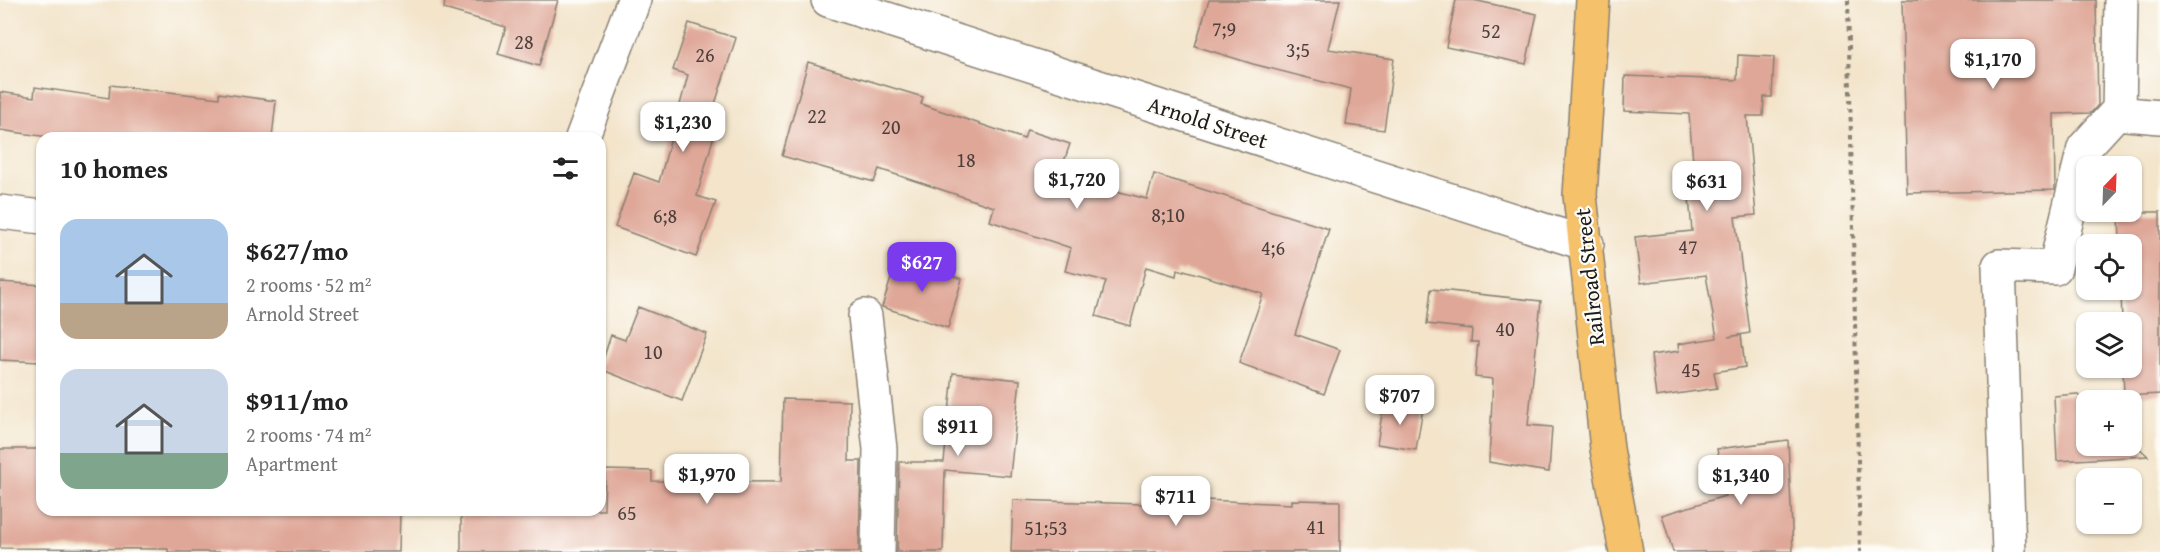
<!DOCTYPE html>
<meta charset="utf-8">
<style>
:root{--surface:#fff;--page:#f6f6f6;--text:#222;--muted:#767676;--accent:#7c3aed}
body{margin:0;font-family:"Gentium Book Plus",serif;background:var(--page);color:var(--text);height:100vh;display:flex;flex-direction:column;font-size:22px;white-space:nowrap}
*{box-sizing:border-box;margin:0}
p{font-size:20px;color:var(--muted)}
.icon{flex:none;width:33px;height:33px;fill:none;stroke:currentColor;stroke-width:2;stroke-linecap:round;stroke-linejoin:round}
.map{position:relative;flex:1;overflow:hidden}
.drawer{position:absolute;left:36px;top:132px;width:570px;height:384px;display:flex;flex-direction:column;background:var(--surface);border-radius:18px;box-shadow:0 2px 4px #0004}
.drawer>*{flex:none}
.needle{width:39px;rotate:23deg}
.tools{position:absolute;left:2076px;top:156px;display:grid;gap:12px}
.tools a{display:grid;place-items:center;width:66px;height:66px;border-radius:12px;background:var(--surface);box-shadow:0 2px 4px #0004;font-size:30px}
.price{position:absolute;translate:-50% -51px;padding:0 14px;border-radius:12px;background:#fff;color:#222;font-size:20px;line-height:39px;filter:drop-shadow(0 2px 3px #0008)}
.price::after{content:'';position:absolute;left:50%;top:36px;width:18px;height:14px;margin-left:-9px;background:inherit;clip-path:polygon(0 0,100% 0,50% 100%)}
.price.current{background:var(--accent);color:#fff}
ul{padding:0;list-style:none}
li{display:flex;align-items:center;gap:18px;height:150px;padding:0 24px}
li span{display:grid;place-items:center;flex:none;width:168px;height:120px;border-radius:18px;color:#555}
li>.icon{margin-inline-start:auto}
span .icon{width:72px;height:72px;fill:#fffc;stroke-width:1}
li b{font-size:26px}
h2{display:flex;justify-content:space-between;align-items:center;height:72px;padding:0 24px;font-size:26px}
.map>svg:first-child{display:block}
.building{fill:#dfa798}
.lines{fill:none;stroke-linecap:round;stroke-linejoin:round}
.minor-casing{stroke:#888073;stroke-width:36}
.major-casing{stroke:#888073;stroke-width:36}
.path{stroke:#888073;stroke-width:4;stroke-dasharray:4.5 4.5;stroke-linecap:butt}
.minor{stroke:#fff;stroke-width:33}
.major{stroke:#f5c16b;stroke-width:33}
.labels{text-anchor:middle;dominant-baseline:central;stroke-width:4.5;stroke-linejoin:round;paint-order:stroke}
.number-label{font-size:20px;fill:#4d3f3b}
.street-label{font-size:22px;fill:#1c1c1c;stroke:#fdfcf7}
</style>
<div class="map">
<svg width="2160" height="552" viewBox="0 0 2160 552">
<rect width="100%" height="100%" fill="#fdfcf7"/>
<filter id="ink" filterUnits="userSpaceOnUse"><feTurbulence type="fractalNoise" baseFrequency=".0167" numOctaves="2"/><feDisplacementMap in="SourceGraphic" scale="12" xChannelSelector="R" yChannelSelector="G"/><feConvolveMatrix kernelMatrix="1 2 1 2 8 2 1 2 1" color-interpolation-filters="sRGB"/></filter>
<filter id="wash" filterUnits="userSpaceOnUse"><feTurbulence type="fractalNoise" baseFrequency=".008" numOctaves="4" result="noise"/><feDisplacementMap in="SourceGraphic" scale="24" xChannelSelector="R" yChannelSelector="G"/><feGaussianBlur stdDeviation="1.35" result="paint"/><feColorMatrix in="noise" values="0 0 0 0 0 0 0 0 0 0 0 0 0 0 0 0 0 1.4 0 .05"/><feComposite in="paint" operator="in"/></filter>
<g filter="url(#wash)">
<rect width="100%" height="100%" fill="#f3e4ca"/>
<g id="blocks">
<path class="building" d="M 445,0 L 558,0 L 539,66 L 498,54 L 506,27 L 444,9 Z
M 1209,0 L 1340,0 L 1328,49 L 1394,59 L 1384,130 L 1346,125 L 1351,89 L 1253,64 L 1195,46 Z
M 1456,0 L 1473,0 L 1537,14 L 1526,64 L 1446,47 Z
M 1902,0 L 2096,0 L 2098,105 L 2091,113 L 2054,114 L 2055,190 L 1907,193 Z
M 689,23 L 736,38 L 708,126 L 716,128 L 697,196 L 716,202 L 696,257 L 615,227 L 634,173 L 659,182 L 688,75 L 673,70 Z
M 1738,55 L 1774,57 L 1772,97 L 1764,97 L 1763,116 L 1747,116 L 1756,215 L 1735,217 L 1750,333 L 1728,337 L 1741,335 L 1745,367 L 1714,372 L 1717,388 L 1656,397 L 1651,355 L 1679,351 L 1678,344 L 1717,338 L 1706,275 L 1641,283 L 1635,237 L 1692,231 L 1687,175 L 1694,174 L 1689,114 L 1624,111 L 1625,76 L 1737,80 Z
M 808,62 L 923,97 L 921,104 L 1024,139 L 1027,130 L 1070,144 L 1059,176 L 1147,199 L 1154,174 L 1329,229 L 1295,334 L 1340,350 L 1324,394 L 1239,363 L 1263,294 L 1184,270 L 1184,272 L 1177,270 L 1176,276 L 1146,267 L 1130,326 L 1096,316 L 1106,281 L 1065,271 L 1071,248 L 990,221 L 994,207 L 879,169 L 874,182 L 782,156 Z
M 110,85 L 219,98 L 219,93 L 276,101 L 272,138 L 55,138 L 0,130 L 0,92 L 34,97 L 35,87 L 109,98 Z
M 2119,212 L 2160,212 L 2160,394 L 2124,396 L 2123,368 L 2132,368 L 2132,322 L 2122,322 L 2121,290 L 2132,290 L 2132,244 L 2120,244 Z
M 897,259 L 962,279 L 948,328 L 882,307 Z
M 0,282 L 42,285 L 40,362 L 0,360 Z
M 1431,289 L 1541,301 L 1528,425 L 1552,427 L 1549,472 L 1489,462 L 1493,379 L 1475,377 L 1478,342 L 1471,342 L 1472,329 L 1427,324 Z
M 638,307 L 707,334 L 682,401 L 600,369 L 611,335 L 625,340 Z
M 953,373 L 1020,380 L 1010,476 L 945,470 L 943,552 L 897,552 L 899,462 L 944,462 Z
M 2077,394 L 2086,403 L 2086,446 L 2132,446 L 2132,442 L 2148,456 L 2057,461 L 2054,396 Z
M 783,399 L 850,401 L 849,461 L 861,461 L 859,552 L 461,552 L 461,510 L 604,510 L 605,470 L 652,471 L 652,481 L 781,482 Z
M 1384,402 L 1423,408 L 1416,450 L 1377,444 Z
M 1788,440 L 1793,551 L 1673,552 L 1662,515 L 1725,496 L 1717,449 Z
M 0,449 L 42,449 L 42,510 L 400,510 L 399,552 L 168,552 L 168,549 L 0,548 Z
M 1013,500 L 1205,506 L 1205,500 L 1292,504 L 1292,500 L 1340,501 L 1340,552 L 1011,552 Z"/>
</g>
</g>
<g filter="url(#ink)">
<use href="#blocks" fill-opacity="0" stroke="#888073" stroke-width="1.5"/>
<g class="lines">
<g class="minor-casing">
<path id="minor" d="M 828,0 L 1587,244
M 2119,114 L 2121,0
M 582,138 L 634,0
M 0,212 L 42,217
M 865,316 L 880,449 L 878,552
M 2009,552 L 1999,266 L 2055,268 L 2084,148 L 2116,113 L 2160,117"/>
</g>
<g class="major-casing">
<path id="major" d="M 1593,0 L 1580,195 L 1607,449 L 1626,552"/>
</g>
<path class="path" d="M 1848,0 L 1860,552"/>
<use href="#minor" class="minor"/>
<use href="#major" class="major"/>
</g>
</g>
<g class="labels">
<g class="number-label">
<text x="1224" y="28">7;9</text>
<text x="1491" y="30">52</text>
<text x="524" y="41">28</text>
<text x="1298" y="49">3;5</text>
<text x="705" y="54">26</text>
<text x="817" y="115">22</text>
<text x="891" y="126">20</text>
<text x="966" y="159">18</text>
<text x="1168" y="214">8;10</text>
<text x="665" y="215">6;8</text>
<text x="1688" y="246">47</text>
<text x="1273" y="247">4;6</text>
<text x="1505" y="328">40</text>
<text x="653" y="351">10</text>
<text x="1691" y="369">45</text>
<text x="627" y="512">65</text>
<text x="1316" y="526">41</text>
<text x="1046" y="527">51;53</text>
</g>
<g class="street-label">
<text transform="translate(1208 122) rotate(18)">Arnold Street</text>
<text transform="translate(1589 277) rotate(-96)">Railroad Street</text>
</g>
</g>
</svg>
<div class="tools">
<a><svg class="needle" viewBox="-14 -14 28 28"><path d="M0-13l5 13h-10z" fill="#e53935"/><path d="M0 13l5-13h-10z" fill="#767676"/></svg></a>
<a><svg class="icon" aria-label="locate" viewBox="0 0 24 24"><circle cx="12" cy="12" r="6"/><path d="M12 2v4M12 18v4M2 12h4M18 12h4"/></svg></a>
<a><svg class="icon" aria-label="layers" viewBox="0 0 24 24"><path d="M12 4l9 5-9 5-9-5zM3 14l9 5 9-5"/></svg></a>
<a>+</a>
<a>−</a>
</div>
<b class="price" style="left:1993px;top:90px">$1,170</b>
<b class="price" style="left:683px;top:153px">$1,230</b>
<b class="price" style="left:1077px;top:210px">$1,720</b>
<b class="price" style="left:1707px;top:212px">$631</b>
<b class="price current" style="left:922px;top:293px">$627</b>
<b class="price" style="left:1400px;top:426px">$707</b>
<b class="price" style="left:958px;top:457px">$911</b>
<b class="price" style="left:707px;top:505px">$1,970</b>
<b class="price" style="left:1741px;top:506px">$1,340</b>
<b class="price" style="left:1176px;top:527px">$711</b>
<section class="drawer">
<h2>10 homes<svg class="icon" aria-label="filters" viewBox="0 0 24 24"><path d="M4 7h16M4 17h16"/><circle cx="9" cy="7" r="2"/><circle cx="15" cy="17" r="2"/></svg></h2>
<ul>
<li><span style="background:linear-gradient(#a9c7e8 70%,#b9a48a 0)"><svg class="icon" aria-label="home" viewBox="0 0 24 24"><path d="M3 11l9-7 9 7M6 9v11h12V9"/></svg></span><div><b>$627/mo</b><p>2 rooms · 52 m²</p><p>Arnold Street</p></div></li>
<li><span style="background:linear-gradient(#c9d6e8 70%,#7fa58c 0)"><svg class="icon" aria-label="home" viewBox="0 0 24 24"><path d="M3 11l9-7 9 7M6 9v11h12V9"/></svg></span><div><b>$911/mo</b><p>2 rooms · 74 m²</p><p>Apartment</p></div></li>
</ul>
</section>
</div>
